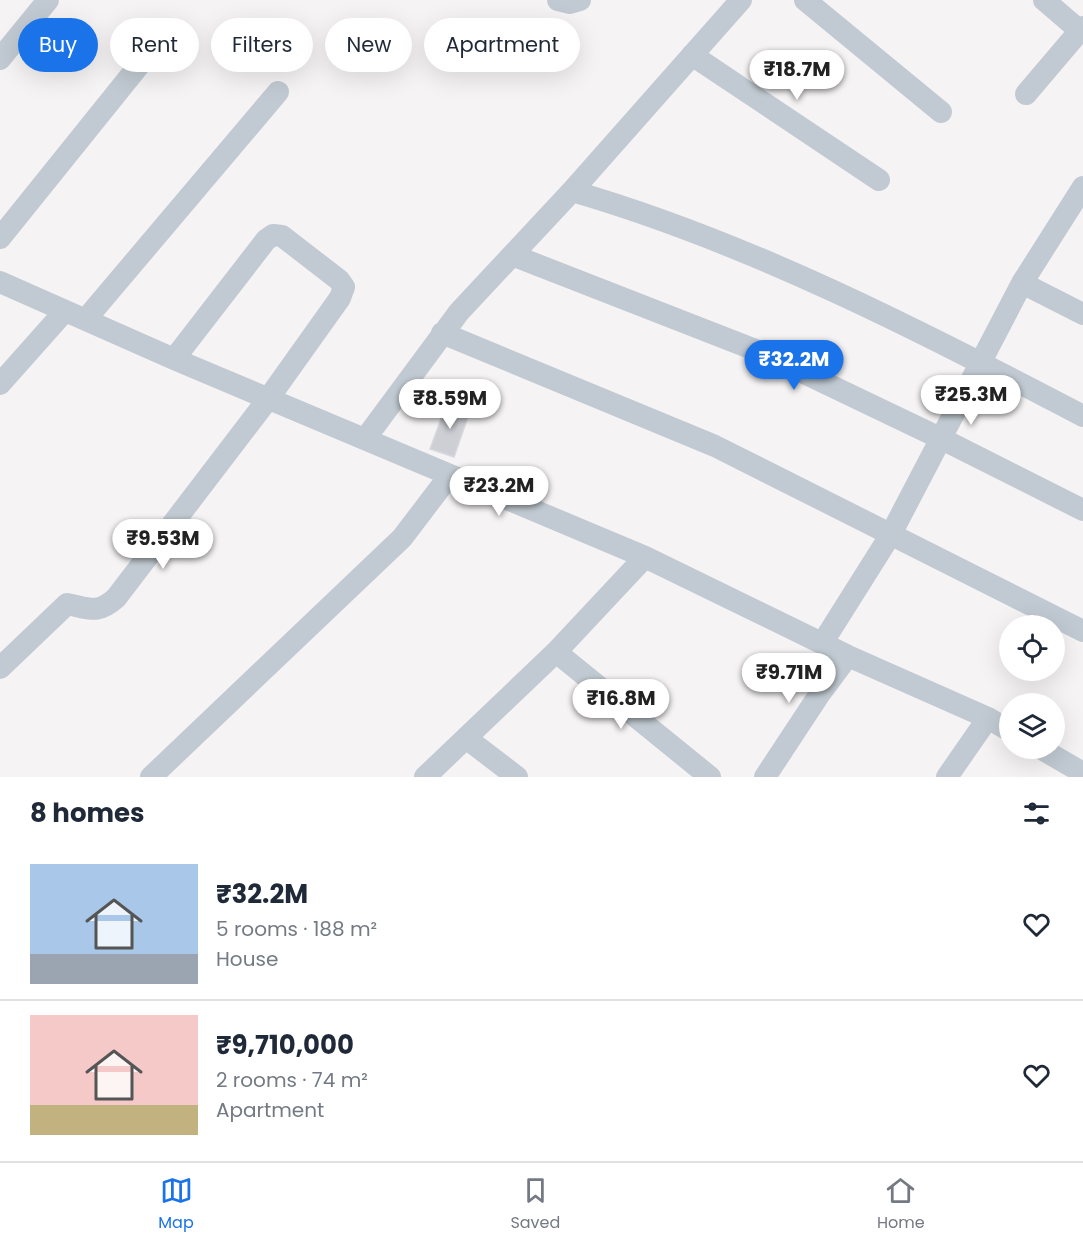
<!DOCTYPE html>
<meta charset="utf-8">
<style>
:root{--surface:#fff;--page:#f2f2f3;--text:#1f2937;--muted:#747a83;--line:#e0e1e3;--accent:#1a73e8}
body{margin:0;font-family:Poppins,sans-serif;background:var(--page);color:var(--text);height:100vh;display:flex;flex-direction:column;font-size:22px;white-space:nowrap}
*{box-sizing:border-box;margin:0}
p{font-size:20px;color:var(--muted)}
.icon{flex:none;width:33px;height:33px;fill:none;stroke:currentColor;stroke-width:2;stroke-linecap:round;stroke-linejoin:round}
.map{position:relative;height:777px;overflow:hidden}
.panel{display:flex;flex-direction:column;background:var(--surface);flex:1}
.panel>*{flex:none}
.hud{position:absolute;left:18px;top:18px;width:600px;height:54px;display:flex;gap:12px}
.controls{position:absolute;left:999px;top:615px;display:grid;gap:12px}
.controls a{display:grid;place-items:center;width:66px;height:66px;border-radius:50%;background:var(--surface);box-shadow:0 6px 24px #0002;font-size:30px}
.price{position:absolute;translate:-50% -51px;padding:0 14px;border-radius:21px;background:#fff;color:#222;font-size:20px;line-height:39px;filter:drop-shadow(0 2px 3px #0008)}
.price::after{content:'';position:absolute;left:50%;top:36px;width:18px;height:14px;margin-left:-9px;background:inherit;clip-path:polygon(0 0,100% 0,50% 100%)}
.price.on{background:var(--accent);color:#fff}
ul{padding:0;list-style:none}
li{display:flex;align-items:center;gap:18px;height:150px;padding:0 30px}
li+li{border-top:2px solid var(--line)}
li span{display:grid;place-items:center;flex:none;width:168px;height:120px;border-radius:0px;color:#555}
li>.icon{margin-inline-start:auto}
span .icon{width:72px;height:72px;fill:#fffc;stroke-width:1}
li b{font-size:26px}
h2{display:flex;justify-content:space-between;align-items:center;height:72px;padding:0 30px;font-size:26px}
.chip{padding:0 21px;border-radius:27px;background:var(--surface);box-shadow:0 6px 24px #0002;font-size:21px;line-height:54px}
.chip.on{background:var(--accent);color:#fff}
.tabs{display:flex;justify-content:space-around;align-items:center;height:84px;border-top:2px solid var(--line);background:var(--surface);font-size:16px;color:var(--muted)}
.tabs a{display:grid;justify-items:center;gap:3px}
.tabs .on{color:var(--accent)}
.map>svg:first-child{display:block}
.building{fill:#cdcfd5;stroke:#d7d9de;stroke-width:1.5}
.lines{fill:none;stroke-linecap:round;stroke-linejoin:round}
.minor{stroke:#c1cad2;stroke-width:22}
</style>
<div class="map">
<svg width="1083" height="777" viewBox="0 0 1083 777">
<rect width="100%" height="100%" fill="#f5f3f3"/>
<path class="building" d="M 447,403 L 470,411 L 454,457 L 430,449 Z"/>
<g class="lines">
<path class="minor" d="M 558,0 L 570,3 L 580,0
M 805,0 L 941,112
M 1044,0 L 1080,31
M 692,55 L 879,180
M 0,59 L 48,0
M 1026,94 L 1083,27
M 572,191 C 751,243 918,330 1083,416
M 0,238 L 165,33
M 512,255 L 758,351 L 942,439 L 1083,510
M 0,282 L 174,359 L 645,557 L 848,656 L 988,718 L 1010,731
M 1022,283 L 1083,314
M 86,319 L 278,92
M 442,333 L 715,446 L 1083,631
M 0,384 L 64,312
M 365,439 L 459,312 L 572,191 L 741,0
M 823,642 L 891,534 L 1022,283 L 1083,187
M 556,652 L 710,777
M 0,668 L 67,604 C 89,608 97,615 116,598 L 268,399 L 340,298 L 344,287 L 339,280 L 282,236 L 273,235 L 266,240 L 174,359
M 466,738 L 517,777
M 1040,748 L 1083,773
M 151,777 L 402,538 L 450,475
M 425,777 L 556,652 L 645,557
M 765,777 L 819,695 L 848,656
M 947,777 L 988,718"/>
</g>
</svg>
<div class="controls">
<a><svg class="icon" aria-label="locate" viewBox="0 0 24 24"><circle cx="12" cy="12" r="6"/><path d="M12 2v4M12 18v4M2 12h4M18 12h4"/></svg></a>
<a><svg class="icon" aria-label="layers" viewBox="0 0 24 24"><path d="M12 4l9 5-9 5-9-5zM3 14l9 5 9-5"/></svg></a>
</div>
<b class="price" style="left:797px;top:101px">₹18.7M</b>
<b class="price on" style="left:794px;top:391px">₹32.2M</b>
<b class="price" style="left:971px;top:426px">₹25.3M</b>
<b class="price" style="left:450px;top:430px">₹8.59M</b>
<b class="price" style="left:499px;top:517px">₹23.2M</b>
<b class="price" style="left:163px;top:570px">₹9.53M</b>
<b class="price" style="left:789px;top:704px">₹9.71M</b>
<b class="price" style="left:621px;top:730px">₹16.8M</b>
<div class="hud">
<a class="chip on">Buy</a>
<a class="chip">Rent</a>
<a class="chip">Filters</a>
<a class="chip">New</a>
<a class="chip">Apartment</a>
</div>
</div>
<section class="panel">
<h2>8 homes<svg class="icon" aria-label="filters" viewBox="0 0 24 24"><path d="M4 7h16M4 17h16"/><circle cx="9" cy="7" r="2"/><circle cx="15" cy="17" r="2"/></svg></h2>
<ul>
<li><span style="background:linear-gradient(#a9c7e8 75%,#9aa5b1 0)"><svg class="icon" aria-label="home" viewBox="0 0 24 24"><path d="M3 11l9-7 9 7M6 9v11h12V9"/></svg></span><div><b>₹32.2M</b><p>5 rooms · 188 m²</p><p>House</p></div><svg class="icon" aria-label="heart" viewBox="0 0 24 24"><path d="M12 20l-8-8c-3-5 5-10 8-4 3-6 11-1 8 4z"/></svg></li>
<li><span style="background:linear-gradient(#f6c9c9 75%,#c2b280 0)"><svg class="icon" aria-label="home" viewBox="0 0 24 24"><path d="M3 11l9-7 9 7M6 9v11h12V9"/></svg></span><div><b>₹9,710,000</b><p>2 rooms · 74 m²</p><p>Apartment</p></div><svg class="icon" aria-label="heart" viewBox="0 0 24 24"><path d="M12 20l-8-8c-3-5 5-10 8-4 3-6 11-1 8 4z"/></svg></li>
</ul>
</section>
<nav class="tabs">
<a class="on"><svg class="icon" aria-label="map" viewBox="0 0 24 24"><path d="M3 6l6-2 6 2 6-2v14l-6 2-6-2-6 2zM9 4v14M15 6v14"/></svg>Map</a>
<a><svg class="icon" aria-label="saved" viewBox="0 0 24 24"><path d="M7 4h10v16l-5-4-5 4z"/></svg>Saved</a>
<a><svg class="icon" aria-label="home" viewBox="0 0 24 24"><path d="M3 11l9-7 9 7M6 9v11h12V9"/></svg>Home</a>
</nav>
